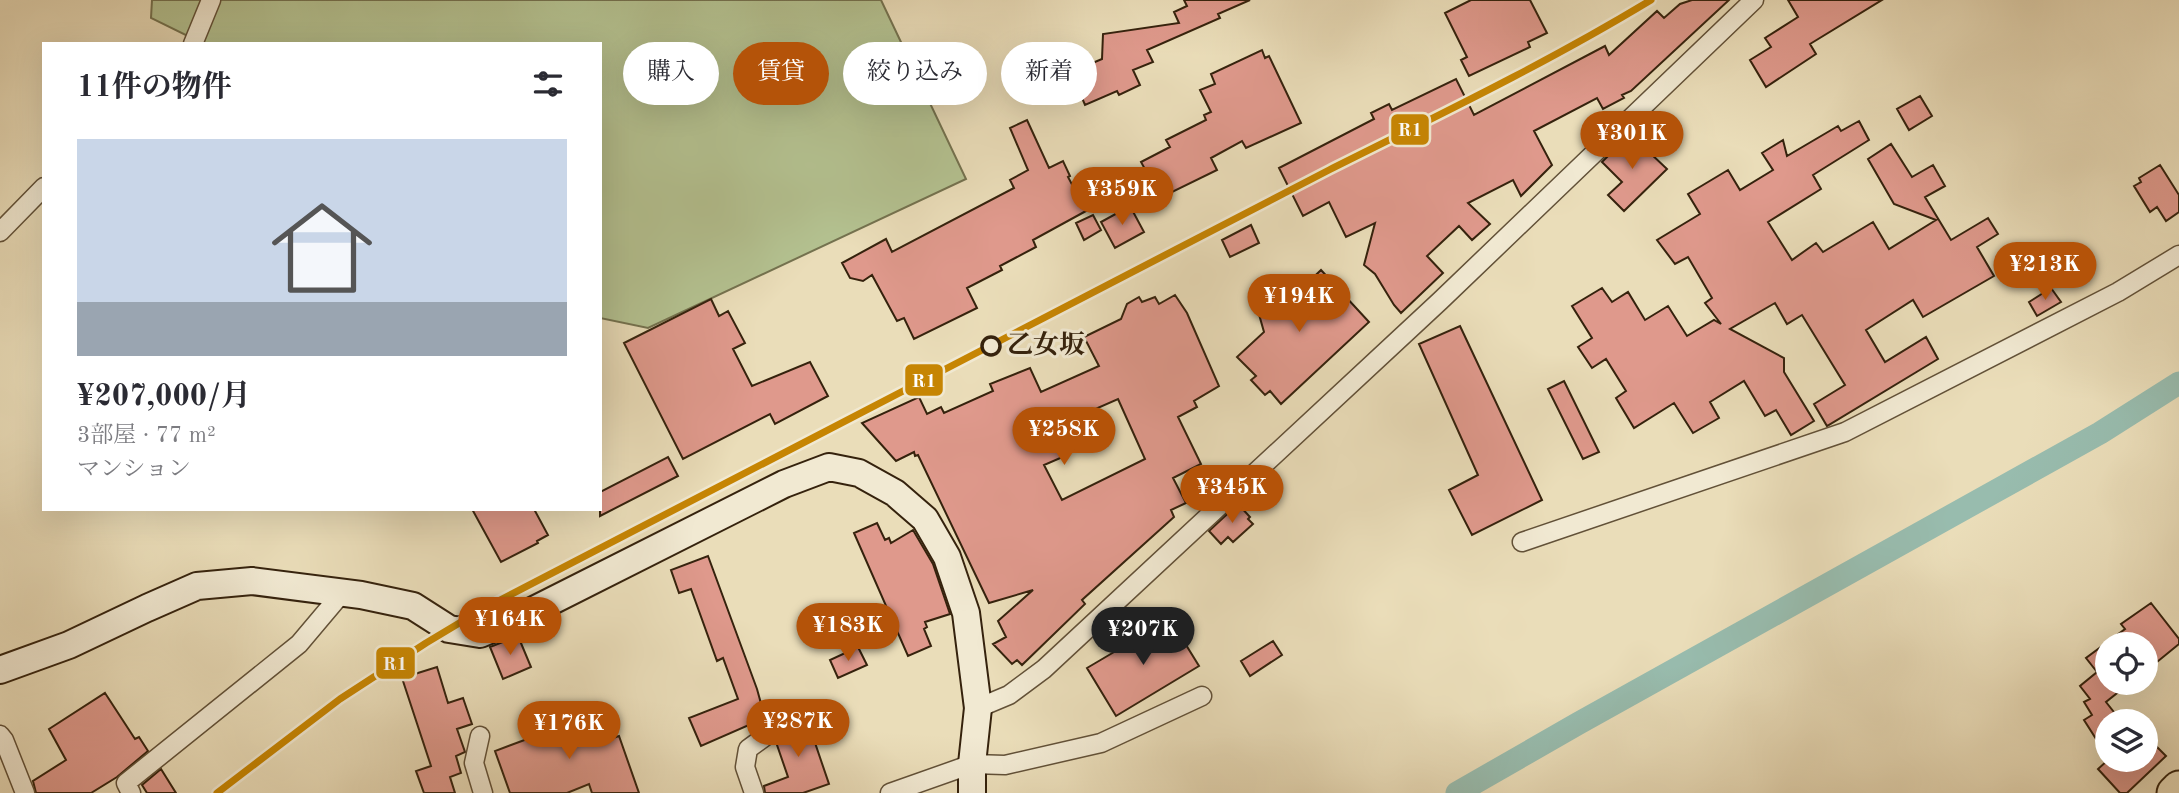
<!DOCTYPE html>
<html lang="ja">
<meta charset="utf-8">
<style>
:root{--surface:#fff;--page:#f2f2f3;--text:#2b2b33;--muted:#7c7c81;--accent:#b45309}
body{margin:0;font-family:"Old Standard TT","Noto Serif JP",serif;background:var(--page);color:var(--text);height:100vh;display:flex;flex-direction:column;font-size:26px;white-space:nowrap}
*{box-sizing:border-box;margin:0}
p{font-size:23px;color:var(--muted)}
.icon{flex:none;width:38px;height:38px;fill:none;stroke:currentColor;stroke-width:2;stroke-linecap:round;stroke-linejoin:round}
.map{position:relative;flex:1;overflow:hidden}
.sheet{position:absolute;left:42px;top:42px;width:560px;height:469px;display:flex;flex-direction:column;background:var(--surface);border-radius:0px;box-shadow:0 7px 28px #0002}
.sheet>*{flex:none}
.hud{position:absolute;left:623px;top:42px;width:665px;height:63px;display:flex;gap:14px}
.tools{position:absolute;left:2095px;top:632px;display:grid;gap:14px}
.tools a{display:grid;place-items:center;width:63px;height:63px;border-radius:50%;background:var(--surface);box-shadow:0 7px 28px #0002;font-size:35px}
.price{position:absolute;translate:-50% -60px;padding:0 16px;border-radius:24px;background:var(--accent);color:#fff;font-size:23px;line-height:46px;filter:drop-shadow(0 2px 4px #0008)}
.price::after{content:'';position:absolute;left:50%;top:42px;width:21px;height:16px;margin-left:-10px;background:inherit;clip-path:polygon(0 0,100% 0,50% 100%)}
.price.selected{background:#222;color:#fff}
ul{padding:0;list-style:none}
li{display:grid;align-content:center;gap:14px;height:371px;padding:0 35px}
li span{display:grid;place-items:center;height:217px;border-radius:0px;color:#555}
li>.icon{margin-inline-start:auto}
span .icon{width:126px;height:126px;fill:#fffc;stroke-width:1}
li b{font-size:30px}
h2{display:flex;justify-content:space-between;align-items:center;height:84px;padding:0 35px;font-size:30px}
.pill{padding:0 24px;border-radius:32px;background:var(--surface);box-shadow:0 7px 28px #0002;font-size:24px;line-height:63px}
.pill.selected{background:var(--accent);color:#fff}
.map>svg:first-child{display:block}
.green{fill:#b4c291;stroke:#74724f;stroke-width:2}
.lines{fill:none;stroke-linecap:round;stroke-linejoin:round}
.canal{stroke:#98bcae;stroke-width:23}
.building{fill:#df998c;stroke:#35220d;stroke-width:2;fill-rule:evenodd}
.street-casing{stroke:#625138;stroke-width:21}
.secondary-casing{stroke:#35220d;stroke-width:30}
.highway-casing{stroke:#35220d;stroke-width:37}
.street{stroke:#f1e9d2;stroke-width:18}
.secondary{stroke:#f1e9d2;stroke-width:26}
.highway{stroke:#eaddb9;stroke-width:33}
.rail-1-casing{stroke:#f1e9d2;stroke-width:12}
.rail-1{stroke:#c68503;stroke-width:7}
.stop-dot{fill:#f1e9d2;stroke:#35220d;stroke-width:3.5}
.labels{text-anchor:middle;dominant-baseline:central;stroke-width:6;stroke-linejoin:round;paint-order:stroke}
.stop-label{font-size:26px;font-weight:bold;fill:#35220d;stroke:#f1e9d2;text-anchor:start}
.line-badge{stroke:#f1e9d2;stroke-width:2.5}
.badge-label{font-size:19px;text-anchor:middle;font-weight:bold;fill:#fff}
</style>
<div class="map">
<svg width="2179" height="793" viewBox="0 0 2179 793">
<rect width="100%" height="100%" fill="#eaddb9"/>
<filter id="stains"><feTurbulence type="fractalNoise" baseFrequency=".00286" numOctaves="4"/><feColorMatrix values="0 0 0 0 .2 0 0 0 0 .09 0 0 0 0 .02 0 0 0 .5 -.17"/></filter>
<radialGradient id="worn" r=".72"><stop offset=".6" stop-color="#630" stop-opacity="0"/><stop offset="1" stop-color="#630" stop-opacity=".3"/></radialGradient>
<path class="green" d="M 152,0 L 881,0 L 966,179 L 648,328 L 600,318 L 600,44 L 204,44 L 151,18 Z"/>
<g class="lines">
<path class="canal" d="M 1457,793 L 1579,723 L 2100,433 L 2179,383"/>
</g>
<path class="building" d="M 1184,0 L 1250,0 L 1218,14 L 1220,18 L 1147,50 L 1153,62 L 1133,70 L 1140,85 L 1119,95 L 1117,91 L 1085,105 L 1071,72 L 1102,59 L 1103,34 L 1179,23 L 1174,12 L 1187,6 Z
M 1471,0 L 1530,0 L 1547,33 L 1528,42 L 1530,47 L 1469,76 L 1461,60 L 1467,57 L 1445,13 Z
M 1692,0 L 1729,0 L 1631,91 L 1622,95 L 1624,98 L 1603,109 L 1597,98 L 1534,131 L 1552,165 L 1521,196 L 1513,180 L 1468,203 L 1490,224 L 1472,240 L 1459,226 L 1427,256 L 1443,273 L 1401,313 L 1394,305 L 1375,274 L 1364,265 L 1375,223 L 1346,237 L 1329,202 L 1303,216 L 1279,168 L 1374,119 L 1371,113 L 1389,104 L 1392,110 L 1456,79 L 1474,115 L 1605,46 L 1609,55 L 1657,11 L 1664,18 L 1680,4 Z
M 1788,0 L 1882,0 L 1810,44 L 1816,54 L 1766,87 L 1750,60 L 1771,47 L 1765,38 L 1798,17 Z
M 1262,50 L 1265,58 L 1269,56 L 1301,123 L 1246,148 L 1242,141 L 1211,158 L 1217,170 L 1164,196 L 1156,178 L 1151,180 L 1141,162 L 1170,147 L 1166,140 L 1206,120 L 1204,115 L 1211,112 L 1200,90 L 1215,84 L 1211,74 Z
M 1920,96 L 1932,116 L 1909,130 L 1897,109 Z
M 1027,120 L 1049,168 L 1063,161 L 1070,176 L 1068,177 L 1086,211 L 1033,240 L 1036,247 L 1000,266 L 1002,270 L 967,288 L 977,308 L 914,339 L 904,318 L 897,321 L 872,275 L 863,281 L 850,278 L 842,263 L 886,239 L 892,252 L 1014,188 L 1010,180 L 1028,170 L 1010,128 Z
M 1859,121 L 1869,140 L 1813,175 L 1821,189 L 1768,222 L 1792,260 L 1816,243 L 1823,252 L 1873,222 L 1889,249 L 1936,220 L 1894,204 L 1868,159 L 1891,144 L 1912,177 L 1933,165 L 1945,186 L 1925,197 L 1951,240 L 1988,218 L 1998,234 L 1977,247 L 1994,276 L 1923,317 L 1913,300 L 1866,330 L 1885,362 L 1926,337 L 1938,359 L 1827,426 L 1814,404 L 1845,385 L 1802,315 L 1787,324 L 1775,303 L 1730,329 L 1784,358 L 1784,372 L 1814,421 L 1791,435 L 1776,410 L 1765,416 L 1744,381 L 1710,402 L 1719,418 L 1693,433 L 1674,403 L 1634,428 L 1616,398 L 1626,391 L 1606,359 L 1592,368 L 1578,347 L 1592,338 L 1572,306 L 1602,288 L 1612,302 L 1628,292 L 1645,320 L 1668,306 L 1687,336 L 1714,320 L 1721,324 L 1705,303 L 1712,298 L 1688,257 L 1675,264 L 1657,240 L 1700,214 L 1688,194 L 1728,170 L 1740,190 L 1773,170 L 1762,153 L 1783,140 L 1787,156 L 1838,126 L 1841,131 Z
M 1630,134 L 1667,169 L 1624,211 L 1608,195 L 1622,182 L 1602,162 Z
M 2160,165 L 2179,195 L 2179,212 L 2166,221 L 2157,207 L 2150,212 L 2134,186 L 2141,182 L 2139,178 Z
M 1130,206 L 1144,232 L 1115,248 L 1101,222 Z
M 1093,215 L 1101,230 L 1084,240 L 1076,223 Z
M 1251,225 L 1259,243 L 1230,257 L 1222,240 Z
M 1321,270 L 1369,322 L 1281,404 L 1270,391 L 1265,395 L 1251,380 L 1256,376 L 1237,357 L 1264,332 L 1253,293 L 1284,281 L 1290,300 Z
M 2051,288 L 2061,302 L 2037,316 L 2029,302 Z
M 1175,295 L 1187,313 L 1219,386 L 1194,401 L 1197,407 L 1178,417 L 1201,464 L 1173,478 L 1186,503 L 1171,510 L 1174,517 L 1082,600 L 1085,604 L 1022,665 L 1017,660 L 1012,664 L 993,644 L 1006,637 L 998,621 L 1033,590 L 989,603 L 918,455 L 915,456 L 914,452 L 896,461 L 862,423 L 919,397 L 927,414 L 941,407 L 944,413 L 993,391 L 990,384 L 1030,368 L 1041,392 L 1099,366 L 1084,337 L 1121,319 L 1127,304 L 1139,297 L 1142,302 L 1155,297 L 1159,304 ZM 1118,399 L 1145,459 L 1062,500 L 1044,465 L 1065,456 L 1052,428 Z
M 711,299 L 719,316 L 728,311 L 745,343 L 733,349 L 752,386 L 810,362 L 828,396 L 775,424 L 770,414 L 683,459 L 624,343 Z
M 1460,326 L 1542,500 L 1472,535 L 1449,490 L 1478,475 L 1419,344 Z
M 1564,381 L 1599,452 L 1583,459 L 1548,389 Z
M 668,457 L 678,476 L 600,516 L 600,492 Z
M 1238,504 L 1250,517 L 1248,519 L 1253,524 L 1233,542 L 1228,537 L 1221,544 L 1209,531 Z
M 472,509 L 534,509 L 548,535 L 537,541 L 538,543 L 501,562 Z
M 877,523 L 885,540 L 889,538 L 891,543 L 913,530 L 933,564 L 950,614 L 925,622 L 927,627 L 924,629 L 931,646 L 908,656 L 854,533 Z
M 708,556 L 757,689 L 765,718 L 701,746 L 689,718 L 738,699 L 723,658 L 717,661 L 691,589 L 679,593 L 671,570 Z
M 2151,603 L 2179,639 L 2179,644 L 2146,671 L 2146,644 L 2107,644 L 2107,682 L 2131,682 L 2106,702 L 2117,716 L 2113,721 L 2107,721 L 2107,756 L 2084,720 L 2092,715 L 2084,702 L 2090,699 L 2080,686 L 2097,672 L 2086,658 L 2125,629 L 2121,624 Z
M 1170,619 L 1199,666 L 1116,716 L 1087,668 Z
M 518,636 L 531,667 L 503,679 L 490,647 Z
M 1273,641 L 1282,655 L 1250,676 L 1241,661 Z
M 858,647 L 867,665 L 838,678 L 830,660 Z
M 437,667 L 448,703 L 463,698 L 472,724 L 457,729 L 465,752 L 456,756 L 461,773 L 450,777 L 455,793 L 424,793 L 416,771 L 431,766 L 402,678 Z
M 105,693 L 135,739 L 139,737 L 148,751 L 117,777 L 91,793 L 36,793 L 33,781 L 66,760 L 49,729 Z
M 797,709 L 808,736 L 812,734 L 829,784 L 803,793 L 765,793 L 764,786 L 788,777 L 776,742 L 784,735 L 785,728 L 783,723 L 774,719 Z
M 600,712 L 610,739 L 619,736 L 639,793 L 592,793 L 589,784 L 567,793 L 510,793 L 495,751 Z
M 2146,736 L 2166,756 L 2127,793 L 2120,793 L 2098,769 L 2108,760 L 2146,760 Z
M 161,769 L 176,793 L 147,793 L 142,785 Z"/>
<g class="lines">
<g class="street-casing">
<path id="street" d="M 193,44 L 211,0
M 0,232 L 44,187
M 1522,542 L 1845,432 L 2118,292 L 2179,255
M 978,708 L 1009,695 L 1044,669 L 1440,301 L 1754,0
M 0,735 L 4,740 L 25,793
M 480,736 L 474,763 L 483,793
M 131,793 L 126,783 L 299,644 L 342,593
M 754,793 L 745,767 L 748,749 L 774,730
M 890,793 L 972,764 L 1005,765 L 1101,743 L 1202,696"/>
</g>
<g class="secondary-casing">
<path id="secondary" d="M 0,670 L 69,645 L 147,608 L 197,586 L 252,581 L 361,595 L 413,606 L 449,629 L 480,634 L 516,619 L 784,484 L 829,467 L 859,473 L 895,493 L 925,519 L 947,557 L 966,613 L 978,708 L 972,764 L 972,793"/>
</g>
<g class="highway-casing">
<path id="highway" d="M 2174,793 L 2179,788"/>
</g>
<use href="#street" class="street"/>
<use href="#secondary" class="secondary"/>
<use href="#highway" class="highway"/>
<g class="rail-1-casing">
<path id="rail-1" d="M 217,793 L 340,699 L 426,643 L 481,610 L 1329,170 C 1437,116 1547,63 1651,0"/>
</g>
<use href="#rail-1" class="rail-1"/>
</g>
<circle class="stop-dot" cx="991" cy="346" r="9"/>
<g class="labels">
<g class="stop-label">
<text x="1007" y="346">乙女坂</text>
</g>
</g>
<g class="line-badge">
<rect x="1390" y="113" width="40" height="33" rx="7" fill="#c68503"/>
<rect x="904" y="363" width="40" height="34" rx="7" fill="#c68503"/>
<rect x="375" y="646" width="41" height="34" rx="7" fill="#c68503"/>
</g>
<g class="badge-label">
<text x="1410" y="136">R1</text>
<text x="924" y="387">R1</text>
<text x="395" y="670">R1</text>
</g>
<rect width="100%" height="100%" filter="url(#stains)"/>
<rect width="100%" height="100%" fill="url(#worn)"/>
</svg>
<div class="tools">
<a><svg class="icon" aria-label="locate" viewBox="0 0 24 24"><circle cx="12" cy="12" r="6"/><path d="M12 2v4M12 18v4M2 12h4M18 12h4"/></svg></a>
<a><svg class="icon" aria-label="layers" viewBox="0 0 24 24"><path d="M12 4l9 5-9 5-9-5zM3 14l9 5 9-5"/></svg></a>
</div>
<b class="price" style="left:1632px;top:171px">¥301K</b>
<b class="price" style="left:1122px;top:227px">¥359K</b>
<b class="price" style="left:2045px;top:302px">¥213K</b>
<b class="price" style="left:1299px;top:334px">¥194K</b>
<b class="price" style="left:1064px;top:467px">¥258K</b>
<b class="price" style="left:1232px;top:525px">¥345K</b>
<b class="price" style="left:510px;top:657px">¥164K</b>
<b class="price" style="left:848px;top:663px">¥183K</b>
<b class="price selected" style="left:1143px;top:667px">¥207K</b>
<b class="price" style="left:798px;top:759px">¥287K</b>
<b class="price" style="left:569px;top:761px">¥176K</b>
<div class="hud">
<a class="pill">購入</a>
<a class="pill selected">賃貸</a>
<a class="pill">絞り込み</a>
<a class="pill">新着</a>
</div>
<section class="sheet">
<h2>11件の物件<svg class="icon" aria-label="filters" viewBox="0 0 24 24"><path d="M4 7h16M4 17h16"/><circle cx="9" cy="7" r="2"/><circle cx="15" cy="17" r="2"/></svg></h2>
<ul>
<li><span style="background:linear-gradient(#c9d6e8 75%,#9aa5b1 0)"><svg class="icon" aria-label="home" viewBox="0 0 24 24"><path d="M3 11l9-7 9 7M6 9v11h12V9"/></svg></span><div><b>¥207,000/月</b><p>3部屋 · 77 m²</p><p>マンション</p></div></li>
</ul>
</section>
</div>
